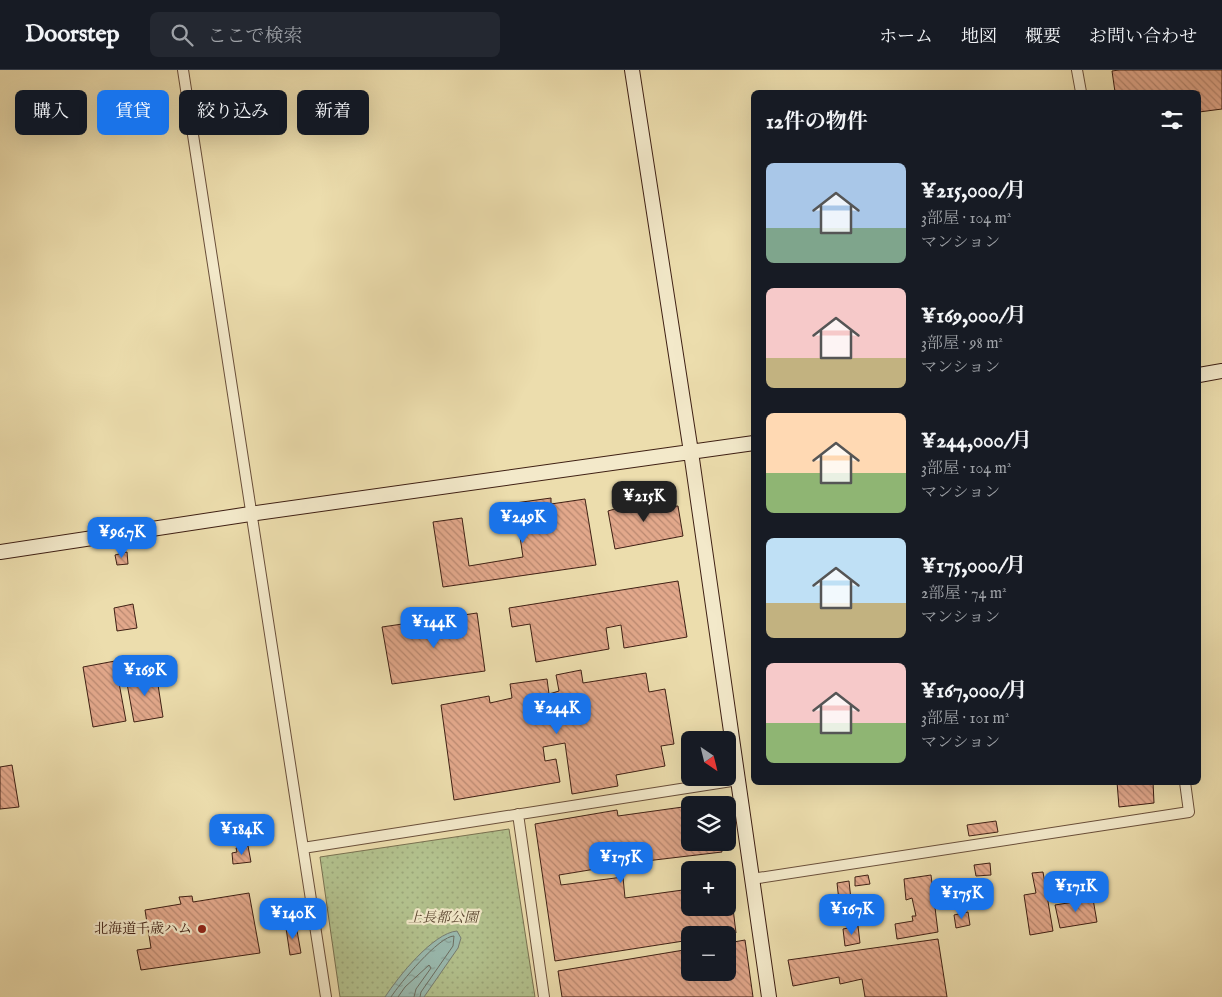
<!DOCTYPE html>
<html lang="ja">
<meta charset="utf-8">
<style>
:root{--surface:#171b24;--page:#242831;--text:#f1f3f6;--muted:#9ea1a6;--line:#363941;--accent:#1a73e8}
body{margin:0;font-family:"IM FELL English","Noto Serif JP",serif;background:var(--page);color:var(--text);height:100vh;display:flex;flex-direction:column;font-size:19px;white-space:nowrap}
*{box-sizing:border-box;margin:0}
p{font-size:16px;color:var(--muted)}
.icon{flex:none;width:28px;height:28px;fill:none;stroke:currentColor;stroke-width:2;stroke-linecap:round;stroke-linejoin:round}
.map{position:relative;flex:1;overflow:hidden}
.details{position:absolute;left:751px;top:20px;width:450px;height:695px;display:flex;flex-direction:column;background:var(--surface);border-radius:8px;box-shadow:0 5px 20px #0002}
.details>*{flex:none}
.top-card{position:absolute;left:15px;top:20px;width:475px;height:45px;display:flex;gap:10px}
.needle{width:32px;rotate:145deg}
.controls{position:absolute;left:681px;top:661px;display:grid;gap:10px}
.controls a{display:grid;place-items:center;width:55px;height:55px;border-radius:8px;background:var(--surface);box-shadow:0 5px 20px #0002;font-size:25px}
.price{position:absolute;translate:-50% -42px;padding:0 11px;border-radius:10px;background:var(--accent);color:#fff;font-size:16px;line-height:32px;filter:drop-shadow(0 1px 2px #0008)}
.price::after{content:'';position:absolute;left:50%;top:30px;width:15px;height:11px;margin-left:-8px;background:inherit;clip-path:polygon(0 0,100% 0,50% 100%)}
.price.current{background:#222;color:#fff}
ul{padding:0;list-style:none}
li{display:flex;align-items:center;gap:15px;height:125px;padding:0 15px}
li span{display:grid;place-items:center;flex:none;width:140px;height:100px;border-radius:8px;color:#555}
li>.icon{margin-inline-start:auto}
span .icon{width:60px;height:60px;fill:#fffc;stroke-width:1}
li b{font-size:21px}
h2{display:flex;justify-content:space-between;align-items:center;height:60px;padding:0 15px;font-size:21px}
.tag{padding:0 18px;border-radius:8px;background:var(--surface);box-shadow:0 5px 20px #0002;font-size:18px;line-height:45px}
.tag.current{background:var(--accent);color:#fff}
header{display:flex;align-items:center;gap:30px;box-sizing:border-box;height:70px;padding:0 25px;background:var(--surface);border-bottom:1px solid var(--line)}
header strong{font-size:24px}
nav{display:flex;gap:28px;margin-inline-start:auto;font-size:18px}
.search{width:350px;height:45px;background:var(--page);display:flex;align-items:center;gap:12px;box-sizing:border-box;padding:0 18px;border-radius:8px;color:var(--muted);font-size:19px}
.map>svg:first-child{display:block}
.park{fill:url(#park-dots);stroke:#797151}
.water{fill:url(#water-ripples);stroke:#767d72}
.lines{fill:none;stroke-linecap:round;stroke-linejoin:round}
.shore{stroke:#6c6e62;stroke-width:1}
.building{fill:url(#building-back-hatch);stroke:#3f2014}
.street-casing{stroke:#6a4f3a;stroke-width:12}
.secondary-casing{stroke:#3f2014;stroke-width:16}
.street{stroke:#f3e9ca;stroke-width:10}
.secondary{stroke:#f3e9ca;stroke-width:14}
.poi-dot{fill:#8f2418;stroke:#f3e9ca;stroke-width:2}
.labels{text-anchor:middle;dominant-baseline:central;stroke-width:4.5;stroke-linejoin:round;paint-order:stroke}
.park-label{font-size:14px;font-style:italic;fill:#5c4832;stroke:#f3e9ca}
.poi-label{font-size:14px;fill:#3f2014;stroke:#f3e9ca;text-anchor:end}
</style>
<header>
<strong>Doorstep</strong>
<div class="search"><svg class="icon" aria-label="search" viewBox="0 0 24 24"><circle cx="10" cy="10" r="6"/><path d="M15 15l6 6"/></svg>ここで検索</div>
<nav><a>ホーム</a><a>地図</a><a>概要</a><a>お問い合わせ</a></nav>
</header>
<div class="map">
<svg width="1222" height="927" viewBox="0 0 1222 927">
<defs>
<pattern id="park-dots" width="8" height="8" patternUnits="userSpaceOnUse" patternTransform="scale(1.25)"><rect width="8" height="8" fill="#b3c28e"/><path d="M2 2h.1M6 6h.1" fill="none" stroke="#9ba67a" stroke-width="1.8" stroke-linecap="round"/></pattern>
<pattern id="water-ripples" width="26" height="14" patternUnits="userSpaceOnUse" patternTransform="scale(1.25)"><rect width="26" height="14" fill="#9abbb1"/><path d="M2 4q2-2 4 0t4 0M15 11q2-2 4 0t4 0" fill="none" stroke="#86a097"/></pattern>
<pattern id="building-back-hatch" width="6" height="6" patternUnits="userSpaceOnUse" patternTransform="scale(1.25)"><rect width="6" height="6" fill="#e2a88b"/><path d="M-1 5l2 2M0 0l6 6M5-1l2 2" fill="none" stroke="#b98870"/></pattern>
</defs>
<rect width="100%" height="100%" fill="#ecddad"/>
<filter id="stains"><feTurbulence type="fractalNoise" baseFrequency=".004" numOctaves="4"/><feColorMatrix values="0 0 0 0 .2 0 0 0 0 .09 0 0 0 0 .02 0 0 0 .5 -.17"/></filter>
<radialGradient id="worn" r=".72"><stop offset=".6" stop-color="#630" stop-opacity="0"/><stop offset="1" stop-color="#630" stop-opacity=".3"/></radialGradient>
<path class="park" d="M 509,759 L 535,927 L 340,927 L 320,787 Z"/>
<path class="water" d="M 457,861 L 461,868 L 458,878 L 424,927 L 385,927 C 398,907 433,863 457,861 Z"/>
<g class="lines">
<path class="shore" d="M 391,927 C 400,913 439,866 454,866 L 453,876 L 421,922 L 420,927
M 398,927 L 405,917 L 429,895 L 431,898 L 416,919 L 414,927"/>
</g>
<path class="building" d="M 1119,0 L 1222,0 L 1222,39 L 1199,42 L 1199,22 L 1115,22 L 1112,1 Z
M 551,428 L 551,434 L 585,429 L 596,495 L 443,517 L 433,452 L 462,448 L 469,496 L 523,487 L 515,433 Z
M 652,430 L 662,430 L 667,437 L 678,436 L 683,466 L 615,479 L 608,441 L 618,438 L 621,434 Z
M 127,482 L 128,494 L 117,495 L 115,485 Z
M 678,511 L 687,567 L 624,578 L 621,555 L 606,558 L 609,579 L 536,592 L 530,554 L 512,557 L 509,538 Z
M 133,534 L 137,558 L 117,561 L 114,538 Z
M 477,543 L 485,601 L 392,614 L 382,557 Z
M 115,591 L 126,651 L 93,657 L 83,597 Z
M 581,600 L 583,613 L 646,603 L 649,622 L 665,619 L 674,674 L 661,676 L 665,696 L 616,705 L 618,716 L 572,724 L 565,673 L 543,677 L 545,691 L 556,689 L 560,712 L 454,730 L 441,635 L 489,626 L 490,633 L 512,628 L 510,614 L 547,609 L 549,624 L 559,621 L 556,605 Z
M 156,602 L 163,647 L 134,652 L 126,608 Z
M 12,695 L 19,737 L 0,739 L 0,697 Z
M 1117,712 L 1153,712 L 1154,733 L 1119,737 Z
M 690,736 L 690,772 L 720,772 L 722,782 L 646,791 L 635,780 L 623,783 L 626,794 L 559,805 L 561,815 L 623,807 L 625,828 L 690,819 L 690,838 L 728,838 L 728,813 L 730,813 L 736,863 L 690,865 L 690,870 L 555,891 L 535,754 L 617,740 L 618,746 Z
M 996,751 L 998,762 L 969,766 L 967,755 Z
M 248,776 L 251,792 L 233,794 L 232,783 L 237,782 L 236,778 Z
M 990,793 L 991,805 L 976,806 L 974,795 Z
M 1043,802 L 1053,861 L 1030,865 L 1024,825 L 1036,823 L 1032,803 Z
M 868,805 L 870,814 L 855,816 L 855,807 Z
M 931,805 L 938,862 L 897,869 L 895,854 L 913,851 L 912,846 L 916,846 L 912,828 L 906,830 L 904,809 Z
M 849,811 L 851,830 L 839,831 L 837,813 Z
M 249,823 L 260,883 L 141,900 L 137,880 L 151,878 L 145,840 L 181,834 L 179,827 L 192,826 L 193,832 Z
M 1093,829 L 1097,852 L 1060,858 L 1055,835 Z
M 968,842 L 970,855 L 956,858 L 954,845 Z
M 296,855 L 301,883 L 290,885 L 286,858 Z
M 858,856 L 860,873 L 845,876 L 843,859 Z
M 938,869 L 947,927 L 865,927 L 862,909 L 840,914 L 839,907 L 793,916 L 788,890 Z
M 745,870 L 753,927 L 562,927 L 558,901 L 690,879 L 690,902 L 728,902 L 728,873 Z"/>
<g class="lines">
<g class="street-casing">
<path id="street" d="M 183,0 L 326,927
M 1077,0 L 1081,22
M 518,744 L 544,927
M 303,778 L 738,710
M 752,809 L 1189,742 L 1185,712"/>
</g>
<g class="secondary-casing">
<path id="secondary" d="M 632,0 L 691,382 L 769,927
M 1199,305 L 1222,301
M 0,482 L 250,444 L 754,373"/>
</g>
<use href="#street" class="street"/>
<use href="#secondary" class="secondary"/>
</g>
<circle class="poi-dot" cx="202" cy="859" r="5"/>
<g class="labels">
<g class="park-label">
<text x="443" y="848">上長都公園</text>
</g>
<g class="poi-label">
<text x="192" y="859">北海道千歳ハム</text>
</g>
</g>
<rect width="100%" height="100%" filter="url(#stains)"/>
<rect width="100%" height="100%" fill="url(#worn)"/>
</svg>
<div class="controls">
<a><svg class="needle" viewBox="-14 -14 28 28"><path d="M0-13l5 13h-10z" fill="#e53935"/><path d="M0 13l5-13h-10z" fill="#9ea1a6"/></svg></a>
<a><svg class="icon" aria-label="layers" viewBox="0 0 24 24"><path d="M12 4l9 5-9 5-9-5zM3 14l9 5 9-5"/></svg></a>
<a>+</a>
<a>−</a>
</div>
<b class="price current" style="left:644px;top:453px">¥215K</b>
<b class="price" style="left:523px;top:474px">¥249K</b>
<b class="price" style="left:122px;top:489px">¥96.7K</b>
<b class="price" style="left:434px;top:579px">¥144K</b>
<b class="price" style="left:145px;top:627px">¥169K</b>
<b class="price" style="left:557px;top:665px">¥244K</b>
<b class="price" style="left:242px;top:786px">¥184K</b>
<b class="price" style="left:621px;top:814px">¥175K</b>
<b class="price" style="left:1076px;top:843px">¥171K</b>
<b class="price" style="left:962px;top:850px">¥175K</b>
<b class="price" style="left:852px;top:866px">¥167K</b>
<b class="price" style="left:293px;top:870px">¥140K</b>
<div class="top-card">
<a class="tag">購入</a>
<a class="tag current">賃貸</a>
<a class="tag">絞り込み</a>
<a class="tag">新着</a>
</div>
<section class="details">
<h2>12件の物件<svg class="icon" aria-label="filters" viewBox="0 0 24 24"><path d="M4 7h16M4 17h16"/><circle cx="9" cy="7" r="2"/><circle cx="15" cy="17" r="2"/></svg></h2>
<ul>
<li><span style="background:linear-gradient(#a9c7e8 65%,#7fa58c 0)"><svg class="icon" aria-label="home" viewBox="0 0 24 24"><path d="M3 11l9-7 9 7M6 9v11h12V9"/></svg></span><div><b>¥215,000/月</b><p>3部屋 · 104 m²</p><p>マンション</p></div></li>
<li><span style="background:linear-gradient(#f6c9c9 70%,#c2b280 0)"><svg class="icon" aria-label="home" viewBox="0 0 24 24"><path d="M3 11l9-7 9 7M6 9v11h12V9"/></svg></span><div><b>¥169,000/月</b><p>3部屋 · 98 m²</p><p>マンション</p></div></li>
<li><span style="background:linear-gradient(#ffd9b3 60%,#8fb573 0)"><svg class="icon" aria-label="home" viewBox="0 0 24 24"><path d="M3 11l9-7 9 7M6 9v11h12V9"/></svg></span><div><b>¥244,000/月</b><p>3部屋 · 104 m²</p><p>マンション</p></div></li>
<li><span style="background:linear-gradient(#bfe0f5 65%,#c2b280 0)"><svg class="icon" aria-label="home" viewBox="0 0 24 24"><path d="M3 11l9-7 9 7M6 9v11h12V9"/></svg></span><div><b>¥175,000/月</b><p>2部屋 · 74 m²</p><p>マンション</p></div></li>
<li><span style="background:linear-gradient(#f6c9c9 60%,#8fb573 0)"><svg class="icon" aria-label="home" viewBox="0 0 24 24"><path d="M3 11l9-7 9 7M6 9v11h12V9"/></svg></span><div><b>¥167,000/月</b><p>3部屋 · 101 m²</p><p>マンション</p></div></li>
</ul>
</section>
</div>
